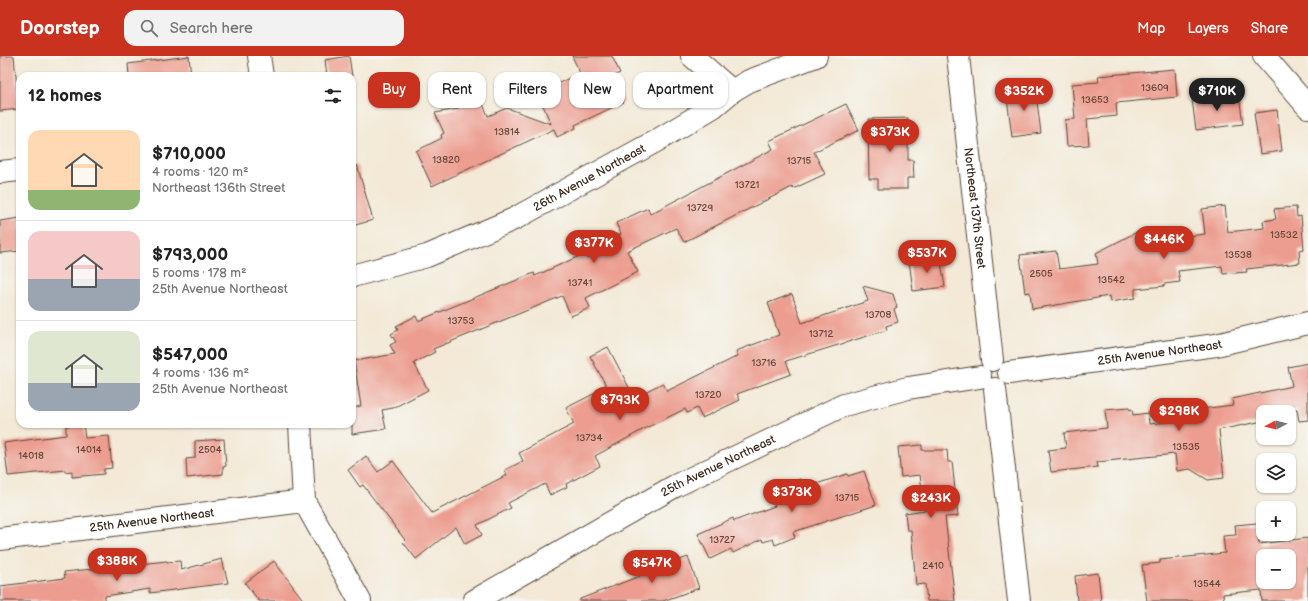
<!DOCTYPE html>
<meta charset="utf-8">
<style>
:root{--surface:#fff;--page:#f2f2f2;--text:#222;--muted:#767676;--line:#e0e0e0;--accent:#c8321e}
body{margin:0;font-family:"Balsamiq Sans",sans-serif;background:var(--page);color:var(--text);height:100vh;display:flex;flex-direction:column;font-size:15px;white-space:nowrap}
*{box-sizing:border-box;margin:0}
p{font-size:13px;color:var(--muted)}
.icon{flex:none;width:22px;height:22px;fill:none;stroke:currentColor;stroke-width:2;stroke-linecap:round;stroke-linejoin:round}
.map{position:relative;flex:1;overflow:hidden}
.sheet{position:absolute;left:16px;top:16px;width:340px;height:356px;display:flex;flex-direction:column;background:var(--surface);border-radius:12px;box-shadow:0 1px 3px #0004}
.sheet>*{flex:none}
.top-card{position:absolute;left:368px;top:16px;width:380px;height:36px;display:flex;gap:8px}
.needle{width:26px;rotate:263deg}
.tools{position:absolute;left:1256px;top:349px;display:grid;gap:8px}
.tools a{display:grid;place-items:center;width:40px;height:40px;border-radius:8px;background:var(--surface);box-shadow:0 1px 3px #0004;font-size:20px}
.price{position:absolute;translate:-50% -34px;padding:0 9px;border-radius:14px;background:var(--accent);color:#fff;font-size:13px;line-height:26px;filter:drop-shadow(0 1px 2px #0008)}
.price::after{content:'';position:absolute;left:50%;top:24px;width:12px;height:9px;margin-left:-6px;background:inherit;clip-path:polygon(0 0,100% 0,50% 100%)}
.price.on{background:#222;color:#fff}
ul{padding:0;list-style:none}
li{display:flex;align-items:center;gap:12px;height:100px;padding:0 12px}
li+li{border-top:1px solid var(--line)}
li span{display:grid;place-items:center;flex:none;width:112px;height:80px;border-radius:12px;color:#555}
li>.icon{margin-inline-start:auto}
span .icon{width:48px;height:48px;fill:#fffc;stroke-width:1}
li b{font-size:17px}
h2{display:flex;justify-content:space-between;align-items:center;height:48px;padding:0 12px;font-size:17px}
.chip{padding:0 14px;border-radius:12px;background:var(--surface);box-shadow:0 1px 3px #0004;font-size:14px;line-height:36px}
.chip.on{background:var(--accent);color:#fff}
header{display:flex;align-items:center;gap:24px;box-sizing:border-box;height:56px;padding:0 20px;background:var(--accent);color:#fff}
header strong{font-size:19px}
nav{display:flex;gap:22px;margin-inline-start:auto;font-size:14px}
.search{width:280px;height:36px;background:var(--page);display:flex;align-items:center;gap:10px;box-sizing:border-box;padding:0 14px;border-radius:12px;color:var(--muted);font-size:15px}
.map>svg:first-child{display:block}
.building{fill:#ec9d8f;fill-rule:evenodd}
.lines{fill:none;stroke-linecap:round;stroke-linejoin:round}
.minor-casing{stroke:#57473a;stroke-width:24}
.minor{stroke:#fff;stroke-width:22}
.labels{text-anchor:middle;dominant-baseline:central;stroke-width:3;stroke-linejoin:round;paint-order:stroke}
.number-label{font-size:10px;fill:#67473a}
.street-label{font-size:12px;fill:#3b2a1e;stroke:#f6f6f2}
</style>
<header>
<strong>Doorstep</strong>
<div class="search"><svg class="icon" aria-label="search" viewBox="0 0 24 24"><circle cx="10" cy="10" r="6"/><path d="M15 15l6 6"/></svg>Search here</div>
<nav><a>Map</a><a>Layers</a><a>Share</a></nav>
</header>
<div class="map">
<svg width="1308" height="545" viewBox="0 0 1308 545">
<rect width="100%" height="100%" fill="#f6f6f2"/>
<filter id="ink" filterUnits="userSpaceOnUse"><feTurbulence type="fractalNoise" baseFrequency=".025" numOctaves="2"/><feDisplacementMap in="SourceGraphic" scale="8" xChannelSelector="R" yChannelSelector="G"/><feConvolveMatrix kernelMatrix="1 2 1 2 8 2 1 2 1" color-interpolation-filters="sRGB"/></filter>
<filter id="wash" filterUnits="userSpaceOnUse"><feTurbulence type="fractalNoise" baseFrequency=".012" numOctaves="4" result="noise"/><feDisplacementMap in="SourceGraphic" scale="16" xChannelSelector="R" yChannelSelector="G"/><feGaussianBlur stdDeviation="0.9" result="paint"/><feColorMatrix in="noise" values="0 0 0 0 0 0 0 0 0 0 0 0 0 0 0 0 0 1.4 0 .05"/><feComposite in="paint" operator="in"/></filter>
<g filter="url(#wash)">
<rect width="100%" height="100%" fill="#f3e9d6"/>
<g id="blocks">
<path class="building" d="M 0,0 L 14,0 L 19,53 L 0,55 Z
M 189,0 L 191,20 L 129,20 L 128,8 Z
M 349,0 L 352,20 L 327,20 L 325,4 Z
M 572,0 L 612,0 L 620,17 L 612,20 L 624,46 L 575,69 L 576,72 L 557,81 L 554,73 L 432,130 L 416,95 L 442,82 L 441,79 L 444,77 L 435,57 L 458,53 L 457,42 L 477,34 L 488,60 L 507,52 L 551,68 L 539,40 L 542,39 L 540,36 L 580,17 Z
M 1175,13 L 1177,41 L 1116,47 L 1117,60 L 1087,63 L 1089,89 L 1067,90 L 1065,64 L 1075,63 L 1072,28 L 1099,26 L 1098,20 Z
M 1035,30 L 1041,77 L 1012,81 L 1006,34 Z
M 1229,39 L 1229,42 L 1239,40 L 1243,68 L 1196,74 L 1192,43 Z
M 846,48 L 859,74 L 814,96 L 825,118 L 793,133 L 792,131 L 684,186 L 676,172 L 627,195 L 638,216 L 586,242 L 590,252 L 571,260 L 562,240 L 433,293 L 435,296 L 414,307 L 428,334 L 393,352 L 382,354 L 386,373 L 352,378 L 352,352 L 361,350 L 354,305 L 395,298 L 390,289 L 396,286 L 391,278 L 398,274 L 396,270 L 416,260 L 418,265 L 534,217 L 535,220 L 584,198 L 586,202 L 619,186 L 616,180 L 621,178 L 616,167 L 648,152 L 650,158 L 773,93 L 769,85 Z
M 1277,54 L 1282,95 L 1260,98 L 1254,57 Z
M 908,62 L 908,104 L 913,104 L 914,122 L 907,122 L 907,133 L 878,133 L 878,123 L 869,123 L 868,63 Z
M 357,109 L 373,164 L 352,170 L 352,110 Z
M 1225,150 L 1228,176 L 1264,172 L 1263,165 L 1276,163 L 1274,153 L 1296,151 L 1297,161 L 1301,160 L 1304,193 L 1299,194 L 1300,207 L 1246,213 L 1247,216 L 1223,218 L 1222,210 L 1178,215 L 1180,226 L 1164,228 L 1164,230 L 1135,233 L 1135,242 L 1110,246 L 1109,240 L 1032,253 L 1030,236 L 1025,237 L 1020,199 L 1056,195 L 1059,213 L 1098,208 L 1096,197 L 1137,176 L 1138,187 L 1205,178 L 1202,153 Z
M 20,162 L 20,195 L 0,197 L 0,165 Z
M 940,200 L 945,231 L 913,235 L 909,204 Z
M 863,230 L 893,238 L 897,251 L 894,253 L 898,266 L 886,270 L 887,274 L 786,305 L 791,318 L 737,338 L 740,344 L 702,362 L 697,352 L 687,357 L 685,353 L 646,372 L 595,400 L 600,410 L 566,428 L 567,431 L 550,439 L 545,428 L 508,447 L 511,452 L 477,469 L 482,479 L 465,488 L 456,471 L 416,503 L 403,486 L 405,484 L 363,429 L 360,431 L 348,414 L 366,400 L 378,416 L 393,405 L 432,457 L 507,419 L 505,414 L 523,405 L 519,397 L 574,368 L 566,352 L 607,331 L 590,300 L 608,291 L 634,341 L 663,327 L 667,335 L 738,300 L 736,295 L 779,279 L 768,247 L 792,238 L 802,267 L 868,245 Z
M 1308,307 L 1308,364 L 1299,365 L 1297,353 L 1283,356 L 1263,356 L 1263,365 L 1219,374 L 1224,422 L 1208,424 L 1190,413 L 1177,415 L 1175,398 L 1097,406 L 1098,411 L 1051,416 L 1048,394 L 1066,392 L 1064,377 L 1107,372 L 1105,354 L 1129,352 L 1130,354 L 1132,353 L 1133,359 L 1148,357 L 1149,368 L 1186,364 L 1185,355 L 1233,349 L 1232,343 L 1292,330 L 1288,311 Z
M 83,368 L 85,382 L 109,380 L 112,412 L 104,413 L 104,418 L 72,421 L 72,415 L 65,416 L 65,414 L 8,420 L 4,387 L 66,379 L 66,370 Z
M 224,383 L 226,410 L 223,411 L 223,418 L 187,422 L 186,403 L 195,402 L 195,385 Z
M 922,389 L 922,394 L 947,394 L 948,406 L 952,406 L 958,460 L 945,461 L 955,545 L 927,545 L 925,528 L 916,529 L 911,474 L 907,474 L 905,457 L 925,454 L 920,419 L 901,421 L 898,391 Z
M 864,415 L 876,449 L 793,476 L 795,481 L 775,489 L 773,483 L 763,486 L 762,483 L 733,497 L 731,493 L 710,503 L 698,478 L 733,462 L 734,465 L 775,450 L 773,444 L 777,442 L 774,433 L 800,423 L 804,432 L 847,418 L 848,420 Z
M 1257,467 L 1259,488 L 1308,482 L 1308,545 L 1262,545 L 1261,534 L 1223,538 L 1224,545 L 1147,545 L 1142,509 L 1160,507 L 1160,504 L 1225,497 L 1223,480 L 1236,479 L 1235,469 ZM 1263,500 L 1289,500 L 1289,526 L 1263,526 Z
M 688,501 L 699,532 L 663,545 L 580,545 L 580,543 L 640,520 L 638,512 L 655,506 L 657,512 Z
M 222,503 L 228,527 L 150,537 L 150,533 L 105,540 L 105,545 L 0,545 L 0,530 L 65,522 L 64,516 L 167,505 L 167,506 L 180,505 L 181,514 Z
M 274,505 L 304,545 L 259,545 L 245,527 Z
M 1098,517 L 1101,545 L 1077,545 L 1075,520 Z"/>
</g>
</g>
<g filter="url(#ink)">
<use href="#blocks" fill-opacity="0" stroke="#57473a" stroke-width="1"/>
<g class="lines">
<g class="minor-casing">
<g id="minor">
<path d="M 259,0 L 262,20"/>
<path d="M 692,0 L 732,35"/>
<path id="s1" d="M 958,0 L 992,304"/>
<path d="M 1264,0 L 1308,51"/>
<path d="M 0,116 L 20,114"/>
<path id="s2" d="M 352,220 L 427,200 L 514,163 L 656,85 L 713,51 L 732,35 L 749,25 L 816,0"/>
<path id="s3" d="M 1009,317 L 1216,289 L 1308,267"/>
<path d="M 995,333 L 1019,545"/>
<path d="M 300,368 L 304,445 L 360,545"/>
<path id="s4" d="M 0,483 L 304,445"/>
<path id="s5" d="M 474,545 L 675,430 L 844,349 L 908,332 L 980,321"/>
</g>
</g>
<use href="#minor" class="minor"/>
</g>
</g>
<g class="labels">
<g class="number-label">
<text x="1155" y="32">13609</text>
<text x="1095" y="44">13653</text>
<text x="507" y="76">13814</text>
<text x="446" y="104">13820</text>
<text x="799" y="105">13715</text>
<text x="747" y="129">13721</text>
<text x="700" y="152">13729</text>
<text x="1284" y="179">13532</text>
<text x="1238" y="199">13538</text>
<text x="1041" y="218">2505</text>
<text x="1111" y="224">13542</text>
<text x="580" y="227">13741</text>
<text x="878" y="259">13708</text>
<text x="461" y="265">13753</text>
<text x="821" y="278">13712</text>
<text x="764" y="307">13716</text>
<text x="708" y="339">13720</text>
<text x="589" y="382">13734</text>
<text x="1186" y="391">13535</text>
<text x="89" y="394">14014</text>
<text x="210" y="394">2504</text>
<text x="31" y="400">14018</text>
<text x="847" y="442">13715</text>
<text x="722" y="484">13727</text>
<text x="933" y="510">2410</text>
<text x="1207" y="528">13544</text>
</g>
<g class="street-label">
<text stroke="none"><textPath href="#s2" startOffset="258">26th Avenue Northeast</textPath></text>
<text stroke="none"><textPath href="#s1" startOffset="153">Northeast 137th Street</textPath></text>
<text stroke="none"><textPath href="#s3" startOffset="152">25th Avenue Northeast</textPath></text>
<text stroke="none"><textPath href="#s5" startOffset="279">25th Avenue Northeast</textPath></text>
<text stroke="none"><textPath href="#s4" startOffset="153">25th Avenue Northeast</textPath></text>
</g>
</g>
</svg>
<div class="tools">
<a><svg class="needle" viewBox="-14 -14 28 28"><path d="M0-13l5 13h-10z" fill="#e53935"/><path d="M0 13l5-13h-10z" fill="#767676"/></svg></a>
<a><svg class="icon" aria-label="layers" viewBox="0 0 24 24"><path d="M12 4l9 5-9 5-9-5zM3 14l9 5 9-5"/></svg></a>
<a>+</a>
<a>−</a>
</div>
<b class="price" style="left:1024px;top:56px">$352K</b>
<b class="price on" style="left:1217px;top:56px">$710K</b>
<b class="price" style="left:890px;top:97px">$373K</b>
<b class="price" style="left:1164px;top:204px">$446K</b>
<b class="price" style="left:594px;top:208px">$377K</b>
<b class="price" style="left:927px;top:218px">$537K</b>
<b class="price" style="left:620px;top:365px">$793K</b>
<b class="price" style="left:1179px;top:376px">$298K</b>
<b class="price" style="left:792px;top:457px">$373K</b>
<b class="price" style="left:931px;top:463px">$243K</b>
<b class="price" style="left:117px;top:526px">$388K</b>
<b class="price" style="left:652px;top:528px">$547K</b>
<div class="top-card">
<a class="chip on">Buy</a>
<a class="chip">Rent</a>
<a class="chip">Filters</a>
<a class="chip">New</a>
<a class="chip">Apartment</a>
</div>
<section class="sheet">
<h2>12 homes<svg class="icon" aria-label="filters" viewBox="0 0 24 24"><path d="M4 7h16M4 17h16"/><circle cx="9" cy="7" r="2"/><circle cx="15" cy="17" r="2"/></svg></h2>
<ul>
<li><span style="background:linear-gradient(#ffd9b3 75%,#8fb573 0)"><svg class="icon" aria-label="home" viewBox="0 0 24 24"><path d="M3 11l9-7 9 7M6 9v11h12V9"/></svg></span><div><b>$710,000</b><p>4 rooms · 120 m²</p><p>Northeast 136th Street</p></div></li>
<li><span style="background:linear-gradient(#f6c9c9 60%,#9aa5b1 0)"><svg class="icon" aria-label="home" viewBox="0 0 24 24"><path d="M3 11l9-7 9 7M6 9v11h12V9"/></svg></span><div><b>$793,000</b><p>5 rooms · 178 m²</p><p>25th Avenue Northeast</p></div></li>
<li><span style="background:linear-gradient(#dfe7d0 65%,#9aa5b1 0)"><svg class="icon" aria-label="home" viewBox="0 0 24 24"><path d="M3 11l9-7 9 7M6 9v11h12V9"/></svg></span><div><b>$547,000</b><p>4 rooms · 136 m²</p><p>25th Avenue Northeast</p></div></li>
</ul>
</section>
</div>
